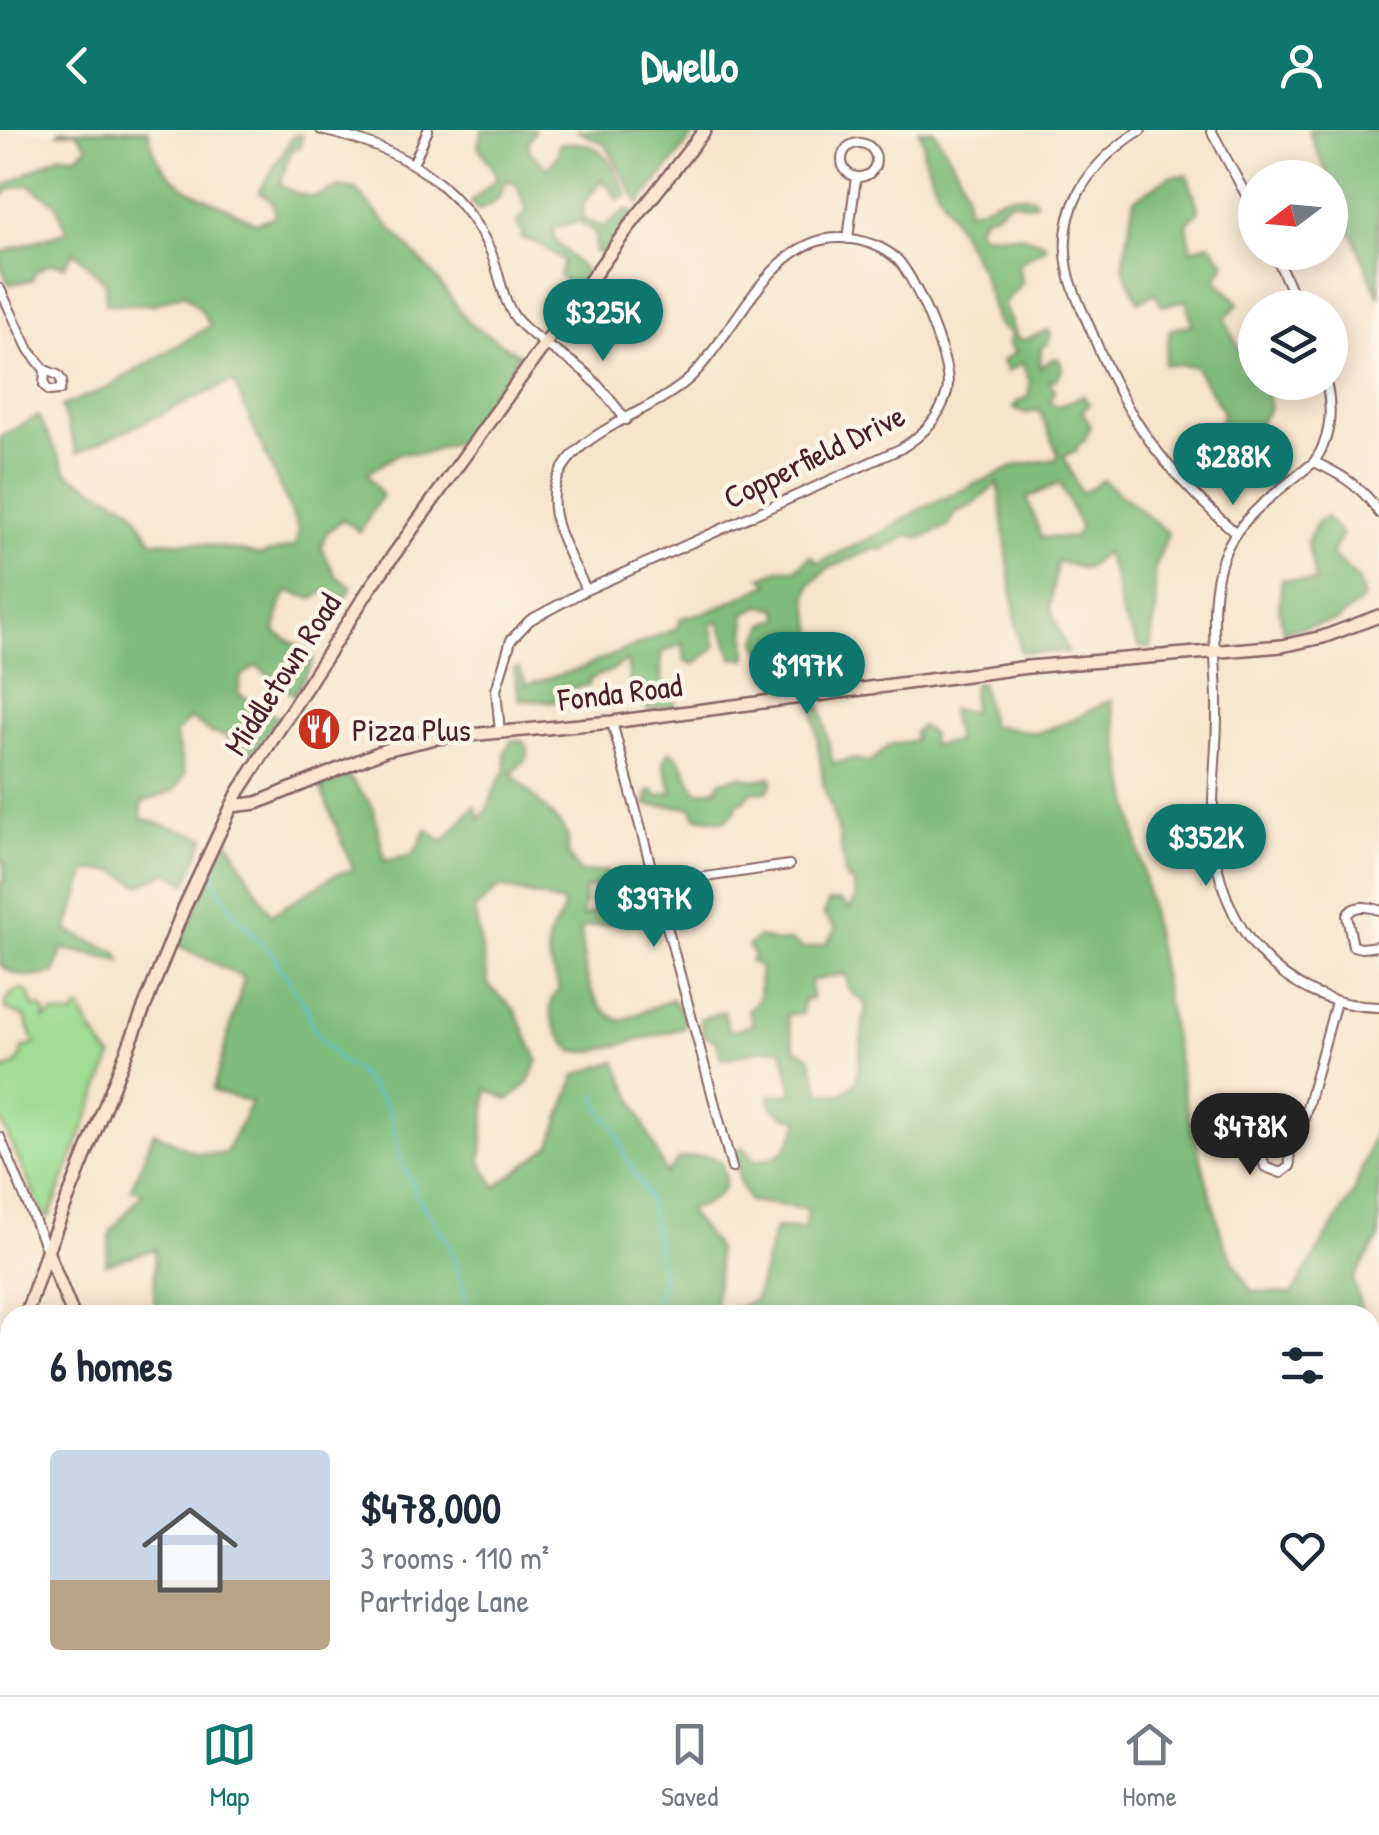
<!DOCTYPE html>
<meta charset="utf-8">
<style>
:root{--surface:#fff;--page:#f6f6f7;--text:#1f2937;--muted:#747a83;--line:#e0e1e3;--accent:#0f766e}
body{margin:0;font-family:"Patrick Hand",sans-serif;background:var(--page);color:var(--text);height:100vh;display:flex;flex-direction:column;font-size:38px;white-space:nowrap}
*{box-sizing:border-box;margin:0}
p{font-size:32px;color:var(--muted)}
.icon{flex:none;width:55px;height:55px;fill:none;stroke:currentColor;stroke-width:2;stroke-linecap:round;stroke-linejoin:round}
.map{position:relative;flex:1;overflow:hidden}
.drawer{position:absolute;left:0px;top:1175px;width:1380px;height:390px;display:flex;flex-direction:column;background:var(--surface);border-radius:30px 30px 0 0;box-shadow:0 5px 25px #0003}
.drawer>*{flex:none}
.needle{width:65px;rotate:254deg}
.buttons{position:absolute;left:1238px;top:30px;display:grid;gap:20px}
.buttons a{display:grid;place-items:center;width:110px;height:110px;border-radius:50%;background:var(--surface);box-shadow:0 5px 25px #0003;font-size:50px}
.price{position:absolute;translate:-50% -85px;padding:0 22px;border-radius:35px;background:var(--accent);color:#fff;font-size:32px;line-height:65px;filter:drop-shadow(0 2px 5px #0008)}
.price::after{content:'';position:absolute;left:50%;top:60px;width:30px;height:22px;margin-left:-15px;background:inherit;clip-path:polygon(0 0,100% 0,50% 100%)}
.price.current{background:#222;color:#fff}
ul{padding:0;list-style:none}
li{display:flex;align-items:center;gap:30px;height:250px;padding:0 50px}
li+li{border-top:2px solid var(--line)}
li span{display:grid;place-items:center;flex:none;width:280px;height:200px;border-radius:10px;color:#555}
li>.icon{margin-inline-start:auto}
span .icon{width:120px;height:120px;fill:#fffc;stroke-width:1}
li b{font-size:42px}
h2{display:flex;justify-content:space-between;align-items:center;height:120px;padding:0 50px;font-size:42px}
header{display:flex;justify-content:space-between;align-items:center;height:130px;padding:0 50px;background:var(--accent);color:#fff;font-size:45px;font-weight:700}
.menu{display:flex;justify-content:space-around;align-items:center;height:140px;border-top:2px solid var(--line);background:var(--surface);font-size:28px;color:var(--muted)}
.menu a{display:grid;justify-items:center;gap:5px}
.menu .current{color:var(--accent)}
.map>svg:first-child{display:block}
.green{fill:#9edd92;stroke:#747e5e;stroke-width:2.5}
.forest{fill:#7ebc7c;stroke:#646e54;stroke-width:2.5;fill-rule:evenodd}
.water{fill:#5bc4d7;stroke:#527281;stroke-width:2.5}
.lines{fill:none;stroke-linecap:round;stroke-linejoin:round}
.stream{stroke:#5bc4d7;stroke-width:2.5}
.street-casing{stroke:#876463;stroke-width:12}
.secondary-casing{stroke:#876463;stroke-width:16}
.street{stroke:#fff;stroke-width:8}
.secondary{stroke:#fce5cf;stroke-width:11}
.labels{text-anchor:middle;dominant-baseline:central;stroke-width:9;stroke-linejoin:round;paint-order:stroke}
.street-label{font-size:32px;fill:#4a1f2b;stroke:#fcf5e5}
.poi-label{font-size:32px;fill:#4a1f2b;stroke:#fcf5e5;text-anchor:start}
</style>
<header><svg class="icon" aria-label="back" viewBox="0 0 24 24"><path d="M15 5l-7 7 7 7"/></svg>Dwello<svg class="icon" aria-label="person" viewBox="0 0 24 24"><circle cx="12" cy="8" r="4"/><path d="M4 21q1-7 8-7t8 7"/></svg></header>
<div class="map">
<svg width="1379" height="1565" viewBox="0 0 1379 1565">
<rect width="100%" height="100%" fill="#fcf5e5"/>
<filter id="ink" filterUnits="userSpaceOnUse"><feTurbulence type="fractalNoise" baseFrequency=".01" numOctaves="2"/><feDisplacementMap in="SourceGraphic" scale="20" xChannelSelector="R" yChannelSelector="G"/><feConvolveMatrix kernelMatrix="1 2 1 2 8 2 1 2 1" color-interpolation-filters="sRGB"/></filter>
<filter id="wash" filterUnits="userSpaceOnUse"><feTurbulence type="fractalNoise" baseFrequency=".0048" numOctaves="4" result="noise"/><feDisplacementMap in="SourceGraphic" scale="40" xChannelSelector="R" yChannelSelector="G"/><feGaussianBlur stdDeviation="2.25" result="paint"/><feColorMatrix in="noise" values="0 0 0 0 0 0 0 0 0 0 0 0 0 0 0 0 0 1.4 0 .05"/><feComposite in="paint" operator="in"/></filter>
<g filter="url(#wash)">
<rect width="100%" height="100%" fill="#f7e4cb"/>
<path class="green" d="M 22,859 L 29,863 L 34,877 L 41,877 L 45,883 L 44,890 L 53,884 L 73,886 L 77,879 L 81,879 C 84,890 103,920 112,927 L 49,1087 L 44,1086 L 0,988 L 0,940 C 12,940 23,930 23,918 L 35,914 L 25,887 L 5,879 C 6,867 11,863 22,859 Z"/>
<path class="forest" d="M 60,0 L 148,0 C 159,64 210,64 255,93 L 275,86 C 275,73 270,68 259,62 L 293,6 L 302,5 L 301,16 L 291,20 L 280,54 C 326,84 324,49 355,59 L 432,143 L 470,194 L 520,225 L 460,311 L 425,323 L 400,323 L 367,343 L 382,365 L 360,402 L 343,389 L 326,403 L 321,417 L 336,446 L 352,457 L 345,468 L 326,461 L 313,469 L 288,461 L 280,475 L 275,502 L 302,518 L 314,530 L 294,565 L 257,536 L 241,546 L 238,563 L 278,588 L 253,622 L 233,617 L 225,605 L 211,603 L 190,588 L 175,605 L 185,644 L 174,661 L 142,672 L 141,688 L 205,707 L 187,753 L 167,742 L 140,755 L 116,741 L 87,741 L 67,801 L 117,822 L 121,831 L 62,819 L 55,843 C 34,848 18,849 0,835 L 0,754 L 4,750 L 4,732 L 0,730 L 0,307 L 38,286 L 68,344 L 132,378 L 152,411 L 201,413 L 260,425 L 295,416 L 299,400 L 233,251 L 77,323 L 61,276 L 103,260 L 210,196 L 201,180 L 184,163 L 155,174 L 106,174 L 105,152 L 74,121 L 64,136 L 51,133 L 35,142 L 32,150 L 9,154 L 0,134 L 0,123 L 67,101 L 56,74 L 28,54 L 10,59 L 0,69 L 0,58 L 61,25 L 77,26 L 87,17 L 77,1 L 58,3 Z
M 482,0 L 535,0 L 528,12 L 530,22 L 548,39 L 558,24 L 559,14 C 603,7 611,32 627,65 L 618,71 L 610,57 L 601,50 L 584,73 L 583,89 L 603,97 L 627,79 L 634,83 L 604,123 L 595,123 L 595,103 L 579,91 L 553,98 L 555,111 L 586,142 L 574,162 L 569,162 L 565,150 L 559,146 L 564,131 L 537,113 L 521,108 L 523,104 L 517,93 L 527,81 L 517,55 L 511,51 L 504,52 C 502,70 493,73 477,81 L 471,72 L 496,49 L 495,41 L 478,16 Z
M 576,0 L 698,0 L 639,74 L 606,15 Z
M 919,0 L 934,0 C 946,23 972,53 966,80 C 998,77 993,59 1033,67 L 1036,72 L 1031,75 L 1010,71 L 995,83 L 984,86 L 977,97 L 981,104 L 1023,106 L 1045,113 L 1045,117 L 1018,134 L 1022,153 L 1003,174 L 1018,209 L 1025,210 L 1048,200 L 1051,203 L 1048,213 L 1041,218 L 1040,238 L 1052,229 L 1059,229 L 1063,239 L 1056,249 L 1049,250 L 1055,260 L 1050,270 L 1052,274 L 1059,276 L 1083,265 L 1089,274 L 1083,281 L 1090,295 L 1085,310 L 1077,316 L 1077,320 L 1064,326 L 1081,364 L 1103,350 L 1168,403 L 1154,441 L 1156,479 L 1150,519 L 1139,517 L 1122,485 L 1115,448 L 1105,423 L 1085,439 L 1057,431 L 1050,477 L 1068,523 L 1020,522 L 998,353 L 973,375 L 955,383 L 948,396 L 922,408 L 908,405 L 886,419 L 874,419 L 827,439 L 810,455 L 807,469 L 818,519 L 819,547 L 812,552 L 803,545 L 791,553 L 783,551 L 781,540 L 799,532 L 792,507 L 780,512 L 766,528 L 757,512 L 765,494 L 781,488 L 777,478 L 760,476 L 745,484 L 747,529 L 733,528 L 719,491 L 711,494 L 716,517 L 695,534 L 685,531 L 683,513 L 661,523 L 661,549 L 676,576 L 648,580 L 642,568 L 632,565 L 627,530 L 613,540 L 590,549 L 589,555 L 572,558 L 560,572 L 520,570 L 514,539 L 519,538 L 527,555 L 582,538 L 677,498 L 681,488 L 713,480 L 769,454 L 762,447 L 781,439 L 797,439 L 811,425 L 818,433 L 877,405 L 926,376 L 1018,335 L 1057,329 L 1058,324 L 1039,280 L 1025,284 L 1013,277 L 1020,270 L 1029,267 L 1030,251 L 1022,233 L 1007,242 L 1002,231 L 1016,222 L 1008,215 L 1011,204 L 998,195 L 981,141 L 937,59 L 923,24 L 924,13 ZM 1060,353 L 1080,397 L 1074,408 L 1041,407 L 1027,368 Z
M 1308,0 L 1379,0 L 1379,167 Z
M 1187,45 L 1199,80 L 1187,94 L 1191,120 L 1210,114 L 1225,133 L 1216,150 L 1239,173 L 1225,189 L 1240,222 L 1255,224 L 1255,252 L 1265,253 L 1270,278 L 1235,325 L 1215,306 L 1223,282 L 1195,236 L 1164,234 L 1170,200 L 1192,194 L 1186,170 L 1162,176 L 1155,163 L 1139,172 L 1123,138 L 1134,69 L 1171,46 Z
M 1326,387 L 1342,405 L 1331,425 L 1357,448 L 1364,468 L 1336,491 L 1283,501 L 1279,478 L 1282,449 L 1316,452 L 1307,412 L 1318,391 Z
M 981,552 L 990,595 L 1037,603 L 1073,590 L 1111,569 L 1186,975 L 1224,1114 L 1251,1161 L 1292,1164 L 1354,1062 L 1379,989 L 1379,1109 L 1353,1149 L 1363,1185 L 719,1185 L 755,1170 L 775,1098 L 805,1099 L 808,1079 L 749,1071 L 740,1053 L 735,1023 L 742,1017 L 755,1031 C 786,1027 789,1017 800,990 L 785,986 L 772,977 L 770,965 L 793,963 L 783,920 C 764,915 742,926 721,929 L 717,912 L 703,905 L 700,889 L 724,881 L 729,902 L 753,894 L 748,880 L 759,869 L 760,837 L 750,832 L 754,825 L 748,816 L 759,807 L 779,813 L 790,810 L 803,819 L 826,814 L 836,799 L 824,785 L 828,772 L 840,771 L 850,779 L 856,769 L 853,752 L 846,749 L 839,703 L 824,657 L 813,576 L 821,576 L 833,634 L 851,629 L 870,632 L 890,615 L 915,610 L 914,602 L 921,596 L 931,604 L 930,615 L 956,612 L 950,579 L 972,582 L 973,554 ZM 845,844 L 850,861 L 866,874 L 856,952 L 842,964 L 821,962 L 810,926 L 795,918 L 786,885 L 802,883 L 803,871 L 812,869 L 810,851 Z
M 512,610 L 520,610 L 528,617 L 527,627 L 512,644 L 559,693 L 568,707 L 568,725 L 580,743 L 606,741 L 619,748 L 612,759 L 601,755 L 585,759 L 582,787 L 606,777 L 611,793 L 581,798 C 583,833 585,876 621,891 L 672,869 L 684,886 L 684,898 L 596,921 L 574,922 C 558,906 540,879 559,859 C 554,840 542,822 551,803 C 557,790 564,787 563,773 L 500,757 L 474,780 L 489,856 L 515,880 L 538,930 L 529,952 L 509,970 L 487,959 L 481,1032 L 496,1057 L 551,1015 L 576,945 L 616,931 L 666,1044 L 679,1029 C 689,1028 702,1024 712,1027 C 719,1029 720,1031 723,1038 C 733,1063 707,1076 687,1080 L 716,1117 L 718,1138 L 714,1185 L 154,1185 L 155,1119 L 106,1134 L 111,1101 L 143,1062 L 131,1059 L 154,1002 L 196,1023 L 225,1024 L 251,972 L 213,961 L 244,848 L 179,816 L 227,708 L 271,785 L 335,745 L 353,739 L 320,656 L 348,646 L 373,677 L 385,731 L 413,725 L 427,699 L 443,712 L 475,676 L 480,689 C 494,676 489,659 506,641 L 505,622 Z
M 670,621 C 686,631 686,648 698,662 L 717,659 L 720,651 L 742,646 L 753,650 L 771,647 L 772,654 L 767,661 L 752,661 L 744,671 L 737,673 L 735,682 L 724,691 L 696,687 L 691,677 L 647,675 L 648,662 L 654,660 L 657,666 L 673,662 L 663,632 Z
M 1370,1199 L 1379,1203 L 1379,1391 L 1370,1393 Z
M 42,1555 L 182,1555 L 172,1559 L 172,1565 L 44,1565 Z
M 618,1555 L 1133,1555 L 1125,1565 L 630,1565 Z"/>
<path class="water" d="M 1379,1391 L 1379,1565 L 1125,1565 L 1133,1555 L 1370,1555 L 1370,1393 Z"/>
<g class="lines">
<path class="stream" d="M 213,744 C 220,769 239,788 255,807 C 263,816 273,819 276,831 L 309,882 L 309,891 L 321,909 L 341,932 L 355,939 L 389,979 L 400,1028 L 418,1068 L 448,1112 L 472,1185
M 597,964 L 598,976 L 615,998 L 626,1028 L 648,1066 L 663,1151 L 656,1169 L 656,1185
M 704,1555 L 702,1562 L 706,1565"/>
</g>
</g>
<g filter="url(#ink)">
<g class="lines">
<g class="street-casing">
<path id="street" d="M 321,0 C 394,16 457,49 490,120 C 500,142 502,173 518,191 C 537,212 565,225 586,243 C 601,257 613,273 626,290
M 1141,0 C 1088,33 1053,82 1070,148 C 1075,167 1085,186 1093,205 C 1127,290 1167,343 1236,403
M 1211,0 L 1255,82
M842 30a17 17 0 1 1 34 0a17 17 0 1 1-34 0Z
M 414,32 L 428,0
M 848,109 L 856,47
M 1274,122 L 1299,178
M 0,159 L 29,220 L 45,240
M 45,240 L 58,245 L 62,251 L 60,260 L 49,261 L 44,255 Z
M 1326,252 C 1333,281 1331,308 1314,332 C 1286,356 1245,382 1228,416 C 1205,462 1217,526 1217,574 C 1218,617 1211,660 1213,704 C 1218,796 1283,876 1379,877
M 1314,332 C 1339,343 1365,358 1379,383
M 612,592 L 732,1038
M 500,602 L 496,560 L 511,510 L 530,490 L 586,460 L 900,319 C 922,306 940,288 947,262 C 954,237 916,148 897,129 C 883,116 861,109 842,108 C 772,104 735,204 691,247 C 653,284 573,299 556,353 C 545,389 572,428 586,460
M 656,754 L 789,735
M 1379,780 C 1369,776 1352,774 1347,786 L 1353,816 L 1361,818 L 1379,816
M 0,1007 L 47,1121
M 1289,1019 L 1279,1013 L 1268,1016 L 1262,1026 L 1265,1037 L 1281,1043 L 1290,1036 L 1289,1019 L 1300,1003 L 1336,872"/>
</g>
<g class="secondary-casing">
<path id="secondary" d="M 232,676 L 257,673 L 385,620 L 436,608 L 612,592 L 1028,537 L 1282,516 L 1323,507 L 1379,486
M 47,1121 L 73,1185
M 26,1185 L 47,1121 L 184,778 L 238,663 L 370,458 L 628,98 L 705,0
M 10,1261 L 4,1338 L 10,1415
M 29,1555 L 30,1565
M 229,1555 L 233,1565"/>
</g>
<use href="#street" class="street"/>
<use href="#secondary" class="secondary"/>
</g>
</g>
<defs>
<g id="restaurant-disc" transform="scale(2.25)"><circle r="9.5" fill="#c8321e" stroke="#fcf5e5"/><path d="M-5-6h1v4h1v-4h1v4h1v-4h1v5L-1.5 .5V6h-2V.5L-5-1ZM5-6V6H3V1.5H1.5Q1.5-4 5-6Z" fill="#fff"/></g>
</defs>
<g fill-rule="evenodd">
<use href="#restaurant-disc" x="319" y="599"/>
</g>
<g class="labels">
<g class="street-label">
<text transform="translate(814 326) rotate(-26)">Copperfield Drive</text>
<text transform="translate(282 544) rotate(-57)">Middletown Road</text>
<text transform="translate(620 562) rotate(-7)">Fonda Road</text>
</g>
<g class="poi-label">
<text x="352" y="599">Pizza Plus</text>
</g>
</g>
</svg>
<div class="buttons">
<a><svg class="needle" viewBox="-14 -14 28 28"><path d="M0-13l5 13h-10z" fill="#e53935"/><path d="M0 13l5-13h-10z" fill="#747a83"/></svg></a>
<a><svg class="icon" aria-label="layers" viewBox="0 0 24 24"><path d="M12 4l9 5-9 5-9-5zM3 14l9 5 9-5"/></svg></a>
</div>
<b class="price" style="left:603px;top:234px">$325K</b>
<b class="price" style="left:1233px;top:378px">$288K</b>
<b class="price" style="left:807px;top:587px">$197K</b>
<b class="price" style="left:1206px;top:759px">$352K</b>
<b class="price" style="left:654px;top:820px">$397K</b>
<b class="price current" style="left:1250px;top:1048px">$478K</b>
<section class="drawer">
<h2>6 homes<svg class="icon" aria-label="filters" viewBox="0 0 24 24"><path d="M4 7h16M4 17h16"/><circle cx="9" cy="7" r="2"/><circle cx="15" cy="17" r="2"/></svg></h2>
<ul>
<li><span style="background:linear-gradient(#c9d6e8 65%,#b9a48a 0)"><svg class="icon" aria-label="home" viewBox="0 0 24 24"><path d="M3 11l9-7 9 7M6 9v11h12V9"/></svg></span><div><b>$478,000</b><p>3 rooms · 110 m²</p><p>Partridge Lane</p></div><svg class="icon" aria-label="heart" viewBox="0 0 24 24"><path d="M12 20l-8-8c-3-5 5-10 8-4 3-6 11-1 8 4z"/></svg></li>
</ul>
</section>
</div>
<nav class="menu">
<a class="current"><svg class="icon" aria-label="map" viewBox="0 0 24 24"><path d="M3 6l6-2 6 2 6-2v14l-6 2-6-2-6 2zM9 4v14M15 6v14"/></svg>Map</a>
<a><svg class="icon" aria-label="saved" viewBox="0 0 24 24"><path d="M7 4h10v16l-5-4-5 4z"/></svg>Saved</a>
<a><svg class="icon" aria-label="home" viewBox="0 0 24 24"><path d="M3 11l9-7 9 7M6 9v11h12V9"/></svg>Home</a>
</nav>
